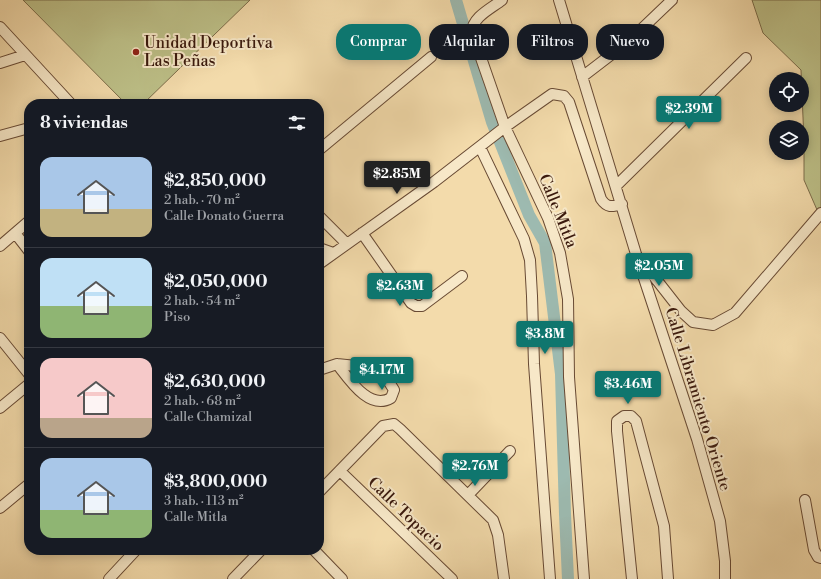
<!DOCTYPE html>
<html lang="es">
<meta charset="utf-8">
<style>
:root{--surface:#171b24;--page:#242831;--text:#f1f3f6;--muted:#9ea1a6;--line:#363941;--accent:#0f766e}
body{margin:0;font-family:"Libre Bodoni",serif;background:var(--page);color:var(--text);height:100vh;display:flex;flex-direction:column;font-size:15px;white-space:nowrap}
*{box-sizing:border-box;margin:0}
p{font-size:13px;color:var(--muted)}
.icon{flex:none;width:22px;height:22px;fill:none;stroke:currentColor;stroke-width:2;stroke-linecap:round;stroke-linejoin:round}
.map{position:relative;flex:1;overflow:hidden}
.drawer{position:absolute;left:24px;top:99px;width:300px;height:456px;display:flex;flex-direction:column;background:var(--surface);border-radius:16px;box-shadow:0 2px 10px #0003}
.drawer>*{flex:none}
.banner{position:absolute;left:336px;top:24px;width:380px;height:36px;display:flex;gap:8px}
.tools{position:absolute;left:769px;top:72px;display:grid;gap:8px}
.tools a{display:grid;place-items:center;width:40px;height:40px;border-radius:50%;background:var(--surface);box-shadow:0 2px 10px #0003;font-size:20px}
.price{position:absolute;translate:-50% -34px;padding:0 9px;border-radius:4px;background:var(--accent);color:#fff;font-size:13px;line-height:26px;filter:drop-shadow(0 1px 2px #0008)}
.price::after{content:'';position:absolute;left:50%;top:24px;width:12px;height:9px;margin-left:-6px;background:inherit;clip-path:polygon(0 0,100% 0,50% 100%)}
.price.current{background:#222;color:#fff}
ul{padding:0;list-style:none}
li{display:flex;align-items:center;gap:12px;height:100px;padding:0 16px}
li+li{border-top:1px solid var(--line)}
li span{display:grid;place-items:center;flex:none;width:112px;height:80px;border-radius:12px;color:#555}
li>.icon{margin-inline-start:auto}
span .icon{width:48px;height:48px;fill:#fffc;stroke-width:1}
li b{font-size:17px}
h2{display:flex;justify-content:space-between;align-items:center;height:48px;padding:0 16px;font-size:17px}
.pill{padding:0 14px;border-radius:16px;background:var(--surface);box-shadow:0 2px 10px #0003;font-size:14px;line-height:36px}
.pill.current{background:var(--accent);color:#fff}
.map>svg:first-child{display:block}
.green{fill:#bdc088;stroke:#7c6c4a}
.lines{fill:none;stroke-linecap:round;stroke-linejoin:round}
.canal{stroke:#9dbab0;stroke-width:12}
.minor-casing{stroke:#684a34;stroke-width:12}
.minor{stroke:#f7e8c8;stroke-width:10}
.poi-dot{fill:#8f2418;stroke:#f7e8c8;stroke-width:1.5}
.labels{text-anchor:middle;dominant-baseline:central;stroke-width:4;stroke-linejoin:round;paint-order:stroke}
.poi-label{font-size:16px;fill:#3a190d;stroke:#f7e8c8;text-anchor:start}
.street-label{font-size:16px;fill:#3a190d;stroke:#f7e8c8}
</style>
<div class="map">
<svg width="821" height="579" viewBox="0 0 821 579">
<rect width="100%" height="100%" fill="#f3dbab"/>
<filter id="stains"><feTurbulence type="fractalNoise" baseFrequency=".005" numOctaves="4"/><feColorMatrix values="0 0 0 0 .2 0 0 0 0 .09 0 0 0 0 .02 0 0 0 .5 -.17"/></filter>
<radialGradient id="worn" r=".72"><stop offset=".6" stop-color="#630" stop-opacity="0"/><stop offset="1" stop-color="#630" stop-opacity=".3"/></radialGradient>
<path class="green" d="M 23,0 L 250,0 L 143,104 L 126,104 Z
M 752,0 L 821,0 L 821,219 L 804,180 L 804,141 L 801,70 L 763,33 Z"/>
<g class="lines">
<path class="canal" d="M 456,0 L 492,122 L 529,215 L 545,243 L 561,374 L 565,514 L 568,579"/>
<g class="minor-casing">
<path id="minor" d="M 502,0 C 492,8 472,17 472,32 L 505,127 L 548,218 L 560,253 L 568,299 L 569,377 L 584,579
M 559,0 L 636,254 L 697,439 L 720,521 L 725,561 L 725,579
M 0,27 L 71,104
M 0,63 L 25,55
M 582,77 L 629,41 L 672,0
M 0,136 L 29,128
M 480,147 L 524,239 L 530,260 L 532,296 L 534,364 L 550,579
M 319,150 L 431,57
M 616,186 L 746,58
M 319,216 L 347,244
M 15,233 L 29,251
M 362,233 L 411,303 L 416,306 L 422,306 L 462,276
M 0,246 L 29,221
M 319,248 L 333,253
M 641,260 L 681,311 L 693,322 L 713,325 L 735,313 L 821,213
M 319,264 L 434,182 L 505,127 L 552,94 L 564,96 L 569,102 L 601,199 C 607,208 612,207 622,204
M 0,338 L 29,374
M 319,370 L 337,364 L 356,366 L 377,372 L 389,382 L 394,390 L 391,398 C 369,411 349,379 337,364
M 0,408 L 29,384
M 340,471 L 452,579
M 319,492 L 383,426 L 394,424 L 400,429 L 493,520 L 498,535 L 504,579
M 468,495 L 510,451
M 805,500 L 814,550 L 818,557 L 821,558
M 0,508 L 29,484
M 314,550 L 342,579
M 109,579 L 136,550
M 233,579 L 261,550
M 632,579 L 617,431 L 617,421 L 624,416 L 631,416 L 636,421 L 664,526 L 668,579"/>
</g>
<use href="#minor" class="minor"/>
</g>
<circle class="poi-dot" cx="136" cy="52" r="4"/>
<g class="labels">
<g class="poi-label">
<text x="144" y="43">Unidad Deportiva<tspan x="144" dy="18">Las Peñas</tspan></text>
</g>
<g class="street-label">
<text transform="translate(558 211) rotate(68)">Calle Mitla</text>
<text transform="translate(698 399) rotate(73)">Calle Libramiento Oriente</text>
<text transform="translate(406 514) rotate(44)">Calle Topacio</text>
</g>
</g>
<rect width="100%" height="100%" filter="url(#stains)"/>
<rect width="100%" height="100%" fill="url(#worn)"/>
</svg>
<div class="tools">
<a><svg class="icon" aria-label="locate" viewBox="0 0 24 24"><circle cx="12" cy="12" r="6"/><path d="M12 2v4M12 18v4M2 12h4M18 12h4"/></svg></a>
<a><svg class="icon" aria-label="layers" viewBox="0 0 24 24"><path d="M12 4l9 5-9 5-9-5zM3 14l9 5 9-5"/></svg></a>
</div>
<b class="price" style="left:689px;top:130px">$2.39M</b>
<b class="price current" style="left:397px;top:195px">$2.85M</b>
<b class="price" style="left:659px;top:287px">$2.05M</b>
<b class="price" style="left:400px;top:307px">$2.63M</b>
<b class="price" style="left:545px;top:355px">$3.8M</b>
<b class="price" style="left:382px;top:391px">$4.17M</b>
<b class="price" style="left:628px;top:405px">$3.46M</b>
<b class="price" style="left:475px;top:487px">$2.76M</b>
<div class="banner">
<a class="pill current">Comprar</a>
<a class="pill">Alquilar</a>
<a class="pill">Filtros</a>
<a class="pill">Nuevo</a>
</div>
<section class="drawer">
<h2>8 viviendas<svg class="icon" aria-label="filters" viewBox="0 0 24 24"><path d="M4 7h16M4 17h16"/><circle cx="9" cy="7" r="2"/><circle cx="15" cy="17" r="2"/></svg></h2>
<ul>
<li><span style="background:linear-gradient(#a9c7e8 65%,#c2b280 0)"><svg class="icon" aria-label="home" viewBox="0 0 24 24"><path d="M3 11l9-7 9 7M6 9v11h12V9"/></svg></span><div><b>$2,850,000</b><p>2 hab. · 70 m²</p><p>Calle Donato Guerra</p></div></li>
<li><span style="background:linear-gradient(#bfe0f5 60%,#8fb573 0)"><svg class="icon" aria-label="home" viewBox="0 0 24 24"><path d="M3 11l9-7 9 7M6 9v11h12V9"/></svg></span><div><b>$2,050,000</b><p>2 hab. · 54 m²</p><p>Piso</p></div></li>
<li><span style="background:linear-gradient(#f6c9c9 75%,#b9a48a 0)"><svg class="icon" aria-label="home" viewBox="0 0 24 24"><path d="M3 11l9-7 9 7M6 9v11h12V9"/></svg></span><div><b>$2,630,000</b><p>2 hab. · 68 m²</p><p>Calle Chamizal</p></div></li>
<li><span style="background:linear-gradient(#a9c7e8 65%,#8fb573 0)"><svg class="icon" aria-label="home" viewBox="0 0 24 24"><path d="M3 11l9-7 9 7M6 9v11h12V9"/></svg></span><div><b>$3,800,000</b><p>3 hab. · 113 m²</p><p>Calle Mitla</p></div></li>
</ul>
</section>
</div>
